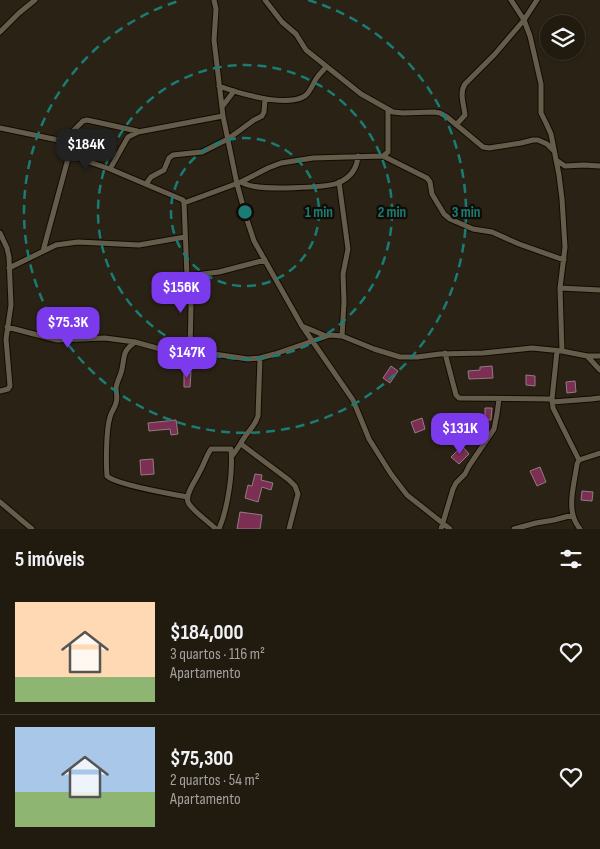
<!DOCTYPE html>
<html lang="pt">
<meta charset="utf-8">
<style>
:root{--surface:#201a0f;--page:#2d271d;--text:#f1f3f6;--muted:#a2a19e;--line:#3d382f;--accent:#7c3aed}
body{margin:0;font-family:"Sofia Sans Condensed",sans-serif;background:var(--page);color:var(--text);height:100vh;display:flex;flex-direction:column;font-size:19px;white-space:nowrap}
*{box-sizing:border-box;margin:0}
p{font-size:16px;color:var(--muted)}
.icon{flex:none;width:28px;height:28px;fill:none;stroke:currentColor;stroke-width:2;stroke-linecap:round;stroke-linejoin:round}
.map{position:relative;height:529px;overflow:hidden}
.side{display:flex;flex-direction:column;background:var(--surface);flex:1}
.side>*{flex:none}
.buttons{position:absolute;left:540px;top:15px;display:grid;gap:10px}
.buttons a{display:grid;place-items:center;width:45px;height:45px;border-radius:50%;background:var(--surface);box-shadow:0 1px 4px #0004,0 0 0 1px var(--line);font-size:25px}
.price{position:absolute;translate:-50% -42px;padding:0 11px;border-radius:10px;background:var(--accent);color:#fff;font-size:16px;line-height:32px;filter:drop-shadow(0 1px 2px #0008)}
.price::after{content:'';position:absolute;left:50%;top:30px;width:15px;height:11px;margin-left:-8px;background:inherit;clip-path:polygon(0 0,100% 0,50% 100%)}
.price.active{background:#222;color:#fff}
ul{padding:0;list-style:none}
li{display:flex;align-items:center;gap:15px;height:125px;padding:0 15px}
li+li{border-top:1px solid var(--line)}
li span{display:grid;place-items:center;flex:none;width:140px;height:100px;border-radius:0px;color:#555}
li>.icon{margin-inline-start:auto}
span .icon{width:60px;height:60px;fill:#fffc;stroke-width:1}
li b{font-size:21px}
h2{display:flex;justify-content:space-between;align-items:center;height:60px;padding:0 15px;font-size:21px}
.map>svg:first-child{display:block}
.building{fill:#7c2f53;stroke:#917d85}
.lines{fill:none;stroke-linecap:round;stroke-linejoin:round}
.minor-casing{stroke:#120b01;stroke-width:7}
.minor{stroke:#655c4c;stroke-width:5}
.ring{fill:none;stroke:#1a7c74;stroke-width:2.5;stroke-dasharray:9 6}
.centre{fill:#1a7c74;stroke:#0f0c06;stroke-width:2.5}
.ring-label{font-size:15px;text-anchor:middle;font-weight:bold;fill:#1a7c74;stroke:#0f0c06;stroke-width:4.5;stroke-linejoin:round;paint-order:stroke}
</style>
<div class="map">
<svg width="600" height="529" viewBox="0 0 600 529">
<rect width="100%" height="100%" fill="#2a2214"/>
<path class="building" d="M 391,366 L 398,371 L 390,383 L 383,378 Z
M 492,366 L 493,378 L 469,379 L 468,371 L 480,370 L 480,367 Z
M 184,372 L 191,372 L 190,387 L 184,387 Z
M 526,375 L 535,376 L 535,386 L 526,385 Z
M 575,381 L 576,392 L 567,393 L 566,382 Z
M 485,408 L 492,408 L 491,420 L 485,420 Z
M 422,418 L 425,429 L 415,433 L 411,422 Z
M 176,420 L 178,434 L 171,435 L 170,429 L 149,431 L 148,423 Z
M 464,423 L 473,435 L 464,441 L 455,429 Z
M 462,446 L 469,454 L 459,464 L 451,457 Z
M 153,459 L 154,474 L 141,475 L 140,460 Z
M 540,467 L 546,482 L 537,486 L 530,471 Z
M 255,474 L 262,475 L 261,480 L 273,483 L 271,490 L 262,487 L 258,502 L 245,498 L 248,485 L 252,486 Z
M 582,491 L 593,492 L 592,501 L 581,500 Z
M 240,512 L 262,515 L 260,529 L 237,529 Z"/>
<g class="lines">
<g class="minor-casing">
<path id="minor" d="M 214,0 L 216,9 L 214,40 L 223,116 L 237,184 L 247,220 L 254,241 L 302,326 L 353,400 L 369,439 L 391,474 L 407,495 L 450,529
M 265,0 L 282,22 L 296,34 L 306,50 L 361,94 L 393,112 L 403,113 L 434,112 L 440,113 L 447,117 L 483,147 L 489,148 L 521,143 L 533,140 L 538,140 L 547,144 L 553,150
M 511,0 L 524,20 L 530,36 L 541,84 L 541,113 L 546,123 L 551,134 L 559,175 L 562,199 L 565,247 L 560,288 L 562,351
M 0,32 L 19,13 L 35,0
M 219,86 C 238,93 283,107 303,97 C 309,95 313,84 316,79 C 319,74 323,71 326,67
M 222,107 L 234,91
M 456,125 L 465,115 C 464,105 459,93 465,84 L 495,54 L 524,20 L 537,0
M 0,128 L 63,141
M 63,141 L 83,121 L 87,120 L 137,131
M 69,155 L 110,169 L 183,200 L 184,203 L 187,276 L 191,306 L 190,351
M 383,156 L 388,152 L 388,109
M 556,160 L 565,166 L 584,165 L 600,166
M 110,169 L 128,137 L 138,132 L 223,116
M 241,182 C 244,184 245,184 248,185 C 263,190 324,188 338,183 C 350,178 357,169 358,156
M 339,182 L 348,249 L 343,274 L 344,302 L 342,336
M 146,184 L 151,177 L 164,170 L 169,158 L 173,155 L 202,152 L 228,139 L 254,120 L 262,116 L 264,112 L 265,99
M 184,203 L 241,182 L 268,168 L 281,163 L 313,158 L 383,156 L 427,178 L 430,182 L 432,194 L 444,214 L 450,219 L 473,229 L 492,232 L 519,244 L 564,260
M 0,233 L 7,248 L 9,257 L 11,305 L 6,339 L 10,386 L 8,389 L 0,391
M 43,251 L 69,155 L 63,141
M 9,268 L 56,245 L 78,242 L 139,245 L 185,237
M 187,276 L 219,272 L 265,260
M 560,288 L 600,290
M 302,326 L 326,336
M 7,327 L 57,340 L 105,338 L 135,342 L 164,350 L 200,352 L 248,359 L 260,358 L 275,354 L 330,335 L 342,336 L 374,349 L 400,357 L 417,357 L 440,354 L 483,353 L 532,348 L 562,351 L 587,356 L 600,356
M 135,342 C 122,352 125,355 122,369 C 121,375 117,381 116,388 C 116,393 118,398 116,403 C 115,408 111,412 110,417 C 106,430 106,463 107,476 C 116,485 172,494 187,497
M 557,351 L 552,399 L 553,408 L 579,460 L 577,464 C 575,479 569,501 573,515 C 574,520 577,525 580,529
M 445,353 L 456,395 L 459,398 L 552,399
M 587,356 L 600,370
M 552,402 L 591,399 L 600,398
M 241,444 L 289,480 L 295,486 L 298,494 L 289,529
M 232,456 C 237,450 240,444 244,438 C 249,430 255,426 258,416 L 260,358
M 579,460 L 600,453
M 0,502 L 32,529
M 216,529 C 209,522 191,510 188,502 C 185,494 196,480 199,473 C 204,465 206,456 211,449 L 231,449 C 233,472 228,508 219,529
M 441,529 L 453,489 L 456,483 L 465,474 L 469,466 L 494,429 L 497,414 L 499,399
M 514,529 L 536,523 L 554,520 L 573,515"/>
</g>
<use href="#minor" class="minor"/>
</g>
<g class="ring">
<circle cx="245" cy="212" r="74"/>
<circle cx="245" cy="212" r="147"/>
<path d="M308 0A221 221 0 1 1 182 0"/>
</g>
<circle cx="245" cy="212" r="8" class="centre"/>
<g class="ring-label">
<text x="319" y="217">1 min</text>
<text x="392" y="217">2 min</text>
<text x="466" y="217">3 min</text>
</g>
</svg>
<div class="buttons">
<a><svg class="icon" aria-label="layers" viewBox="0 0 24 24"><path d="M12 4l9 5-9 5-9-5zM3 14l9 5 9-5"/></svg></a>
</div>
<b class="price active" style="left:86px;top:171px">$184K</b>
<b class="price" style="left:181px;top:314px">$156K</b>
<b class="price" style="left:68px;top:349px">$75.3K</b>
<b class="price" style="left:187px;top:379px">$147K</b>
<b class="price" style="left:460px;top:455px">$131K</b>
</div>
<section class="side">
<h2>5 imóveis<svg class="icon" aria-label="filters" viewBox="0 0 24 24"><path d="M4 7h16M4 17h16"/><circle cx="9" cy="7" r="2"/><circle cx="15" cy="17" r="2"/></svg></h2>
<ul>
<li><span style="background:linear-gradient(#ffd9b3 75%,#8fb573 0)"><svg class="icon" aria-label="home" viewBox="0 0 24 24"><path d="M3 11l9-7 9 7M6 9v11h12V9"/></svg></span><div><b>$184,000</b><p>3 quartos · 116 m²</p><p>Apartamento</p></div><svg class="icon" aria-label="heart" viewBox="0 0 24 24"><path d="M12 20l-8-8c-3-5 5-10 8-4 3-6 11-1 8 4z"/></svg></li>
<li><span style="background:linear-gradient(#a9c7e8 65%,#8fb573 0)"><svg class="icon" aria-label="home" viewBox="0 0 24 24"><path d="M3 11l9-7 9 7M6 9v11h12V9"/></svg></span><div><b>$75,300</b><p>2 quartos · 54 m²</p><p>Apartamento</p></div><svg class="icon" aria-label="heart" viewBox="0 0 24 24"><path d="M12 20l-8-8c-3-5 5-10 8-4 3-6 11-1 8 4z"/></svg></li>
</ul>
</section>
